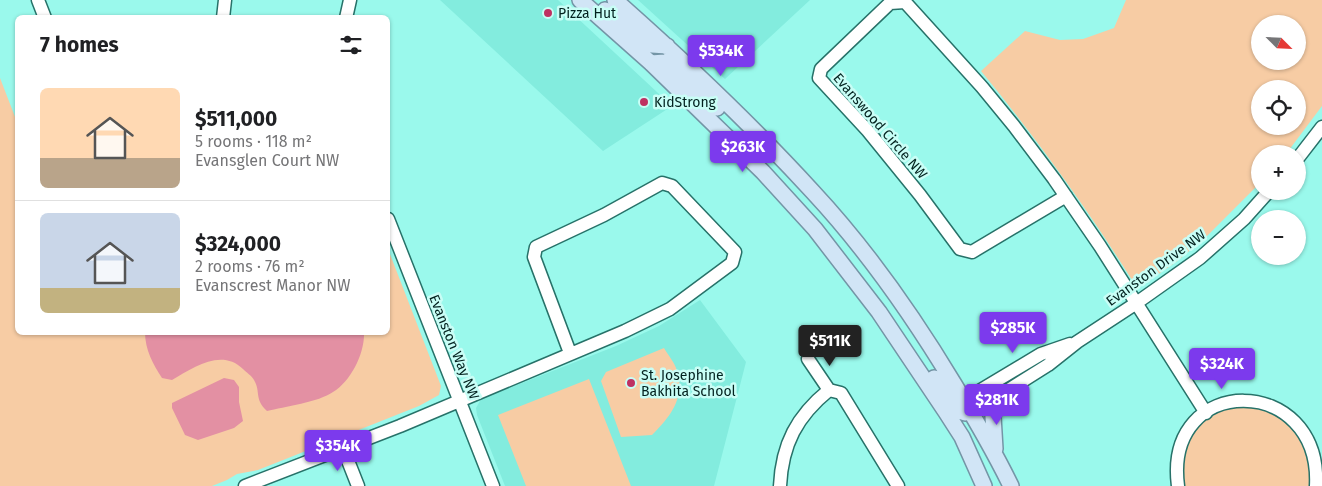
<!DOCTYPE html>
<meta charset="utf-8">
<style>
:root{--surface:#fff;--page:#f2f2f2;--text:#202124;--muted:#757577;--line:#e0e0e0;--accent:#7c3aed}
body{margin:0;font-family:"Fira Sans",sans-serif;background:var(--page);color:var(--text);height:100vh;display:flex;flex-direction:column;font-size:19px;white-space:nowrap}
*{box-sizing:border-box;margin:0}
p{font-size:16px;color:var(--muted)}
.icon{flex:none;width:28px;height:28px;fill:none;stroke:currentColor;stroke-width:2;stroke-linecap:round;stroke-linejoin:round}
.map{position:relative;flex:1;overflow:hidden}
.drawer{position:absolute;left:15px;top:15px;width:375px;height:320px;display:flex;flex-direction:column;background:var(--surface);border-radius:8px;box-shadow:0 1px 4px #0004}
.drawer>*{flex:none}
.needle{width:32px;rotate:114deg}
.buttons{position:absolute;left:1251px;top:15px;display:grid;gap:10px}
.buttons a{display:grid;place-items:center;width:55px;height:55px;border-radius:50%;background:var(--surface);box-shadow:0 1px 4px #0004;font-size:25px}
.price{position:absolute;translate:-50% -42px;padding:0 11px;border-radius:5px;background:var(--accent);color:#fff;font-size:16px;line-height:32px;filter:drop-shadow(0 1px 2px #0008)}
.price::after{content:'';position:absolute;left:50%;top:30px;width:15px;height:11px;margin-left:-8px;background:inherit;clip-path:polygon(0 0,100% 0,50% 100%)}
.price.on{background:#222;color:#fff}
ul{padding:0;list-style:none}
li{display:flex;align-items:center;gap:15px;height:125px;padding:0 25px}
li+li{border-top:1px solid var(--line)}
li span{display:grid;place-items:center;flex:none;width:140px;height:100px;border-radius:8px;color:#555}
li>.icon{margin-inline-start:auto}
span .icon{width:60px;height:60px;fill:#fffc;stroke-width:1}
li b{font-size:21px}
h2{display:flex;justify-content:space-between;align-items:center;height:60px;padding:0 25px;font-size:21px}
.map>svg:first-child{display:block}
.built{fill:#83ecde}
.green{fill:#f7cca4;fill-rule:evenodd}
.water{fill:#e390a3}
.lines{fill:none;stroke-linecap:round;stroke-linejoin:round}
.minor-casing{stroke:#277269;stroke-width:15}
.major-casing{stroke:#7495a6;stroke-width:18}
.minor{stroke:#fff;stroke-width:12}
.major{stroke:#d1e5f6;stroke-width:15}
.poi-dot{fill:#be3162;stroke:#c9fef6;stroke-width:2}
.labels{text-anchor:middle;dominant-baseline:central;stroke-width:5;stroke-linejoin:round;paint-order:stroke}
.poi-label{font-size:14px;fill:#02211e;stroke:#c9fef6;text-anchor:start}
.street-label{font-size:14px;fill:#02211e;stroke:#c9fef6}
</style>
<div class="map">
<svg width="1322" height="486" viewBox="0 0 1322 486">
<rect width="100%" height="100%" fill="#9af9ec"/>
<path class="built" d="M 440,0 L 558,0 L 672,106 L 603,151 Z
M 638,0 L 810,0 L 725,79 Z
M 700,300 L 746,362 L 714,486 L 505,486 L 477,415 L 476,408 L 481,399 L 616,346 L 659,326 Z"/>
<path class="green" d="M 1126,0 L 1322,0 L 1322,106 L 1286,154 L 1260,154 L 1260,183 L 1205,238 L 1176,262 L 1144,284 L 1140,285 L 1132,280 C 1086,207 1036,138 981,71 L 1025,31 L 1060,40 L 1083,39 L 1114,28 ZM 1260,24 L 1298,24 L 1298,61 L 1260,61 ZM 1260,89 L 1298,89 L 1298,126 L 1260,126 Z
M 0,78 L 17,122 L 18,332 L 388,332 L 388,249 L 441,386 L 439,395 L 419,406 L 258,470 L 237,474 L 227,480 L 212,486 L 0,486 Z
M 664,348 C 668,355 675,363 677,371 C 686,398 669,418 652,435 L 621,437 L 601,381 L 606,372 Z
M 589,379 L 631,486 L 526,486 L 498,415 Z
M 1231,406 L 1266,407 L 1306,439 L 1311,486 L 1183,486 C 1183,479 1181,470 1182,462 C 1186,433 1205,416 1231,406 Z"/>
<path class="water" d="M 145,332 L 364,332 C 365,353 351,381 333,392 C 319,402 284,407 267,411 C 254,399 261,392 254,380 C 252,376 246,372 243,369 C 221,348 193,368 172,380 L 162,378 C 153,364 145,350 145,332 Z
M 224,378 L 234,380 L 239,387 L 239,402 L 243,421 L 234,428 L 198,440 L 185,435 L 172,408 L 172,403 Z"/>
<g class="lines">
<g class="minor-casing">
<path id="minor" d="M 38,0 L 45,18
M 223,18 L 225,0
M 346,18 L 350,0
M 1298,158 L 1322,127
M 1066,196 L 972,252 L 960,249 L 920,195 L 868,131 L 819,78 L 821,69 L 890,3 L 905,2 L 982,87 L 1014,126 L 1054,179 L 1100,246 L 1206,413
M 388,219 L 493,486
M 808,359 L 829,390
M 956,405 L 1041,354 L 1070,344
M 972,413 L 1048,365 L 1077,342 L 1135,304 L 1200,258 L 1244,219 L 1269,191
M 343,448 L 358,486
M 245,486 L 400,426 L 625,331 L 670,309 L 732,263 L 735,252 L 672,186 L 662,183 L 604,215 L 536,247 L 534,257 L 570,353
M 780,486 C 782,444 797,416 829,390 L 841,393 L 898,486
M 1178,486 C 1163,372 1322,373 1316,486"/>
</g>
<g class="major-casing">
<path id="major" d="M 580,0 L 651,63 L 763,172 L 815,229 L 879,312 L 946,412 L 962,437 L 984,486
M 615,0 C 684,61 751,124 813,192 C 867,250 913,316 954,384 C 974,417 994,451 1011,486
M 605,10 L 644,42 L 652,45 L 667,46
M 651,63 L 665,62 L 717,108
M 934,378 L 962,412 L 965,413
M 995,449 L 993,416 L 997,398"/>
</g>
<use href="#minor" class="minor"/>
<use href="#major" class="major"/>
</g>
<g class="poi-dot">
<circle cx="548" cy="13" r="5"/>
<circle cx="644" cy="102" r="5"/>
<circle cx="631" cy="383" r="5"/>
</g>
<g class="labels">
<g class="poi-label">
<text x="558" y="13">Pizza Hut</text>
<text x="654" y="102">KidStrong</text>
<text x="641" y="375">St. Josephine<tspan x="641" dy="16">Bakhita School</tspan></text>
</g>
<g class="street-label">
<text transform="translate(880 126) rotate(49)">Evanswood Circle NW</text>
<text transform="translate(1156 268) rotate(-36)">Evanston Drive NW</text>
<text transform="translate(454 347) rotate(68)">Evanston Way NW</text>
</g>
</g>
</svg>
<div class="buttons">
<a><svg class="needle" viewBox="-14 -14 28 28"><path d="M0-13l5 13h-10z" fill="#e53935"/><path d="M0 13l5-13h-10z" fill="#757577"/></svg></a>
<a><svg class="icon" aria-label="locate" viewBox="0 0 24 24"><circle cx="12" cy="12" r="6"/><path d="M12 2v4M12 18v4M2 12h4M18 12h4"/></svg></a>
<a>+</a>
<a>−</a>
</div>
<b class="price" style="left:721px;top:77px">$534K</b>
<b class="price" style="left:743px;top:173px">$263K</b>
<b class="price" style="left:1013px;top:354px">$285K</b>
<b class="price on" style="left:830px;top:367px">$511K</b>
<b class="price" style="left:1222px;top:390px">$324K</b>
<b class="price" style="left:997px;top:426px">$281K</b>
<b class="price" style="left:338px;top:472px">$354K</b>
<section class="drawer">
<h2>7 homes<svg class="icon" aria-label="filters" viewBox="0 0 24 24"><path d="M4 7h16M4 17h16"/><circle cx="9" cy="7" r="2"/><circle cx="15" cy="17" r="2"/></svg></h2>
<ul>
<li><span style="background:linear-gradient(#ffd9b3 70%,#b9a48a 0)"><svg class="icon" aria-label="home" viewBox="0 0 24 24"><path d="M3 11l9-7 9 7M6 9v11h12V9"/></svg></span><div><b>$511,000</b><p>5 rooms · 118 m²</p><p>Evansglen Court NW</p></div></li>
<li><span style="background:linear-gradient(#c9d6e8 75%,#c2b280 0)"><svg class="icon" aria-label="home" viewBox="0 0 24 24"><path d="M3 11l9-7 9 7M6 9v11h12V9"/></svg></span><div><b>$324,000</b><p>2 rooms · 76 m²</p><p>Evanscrest Manor NW</p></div></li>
</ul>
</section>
</div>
